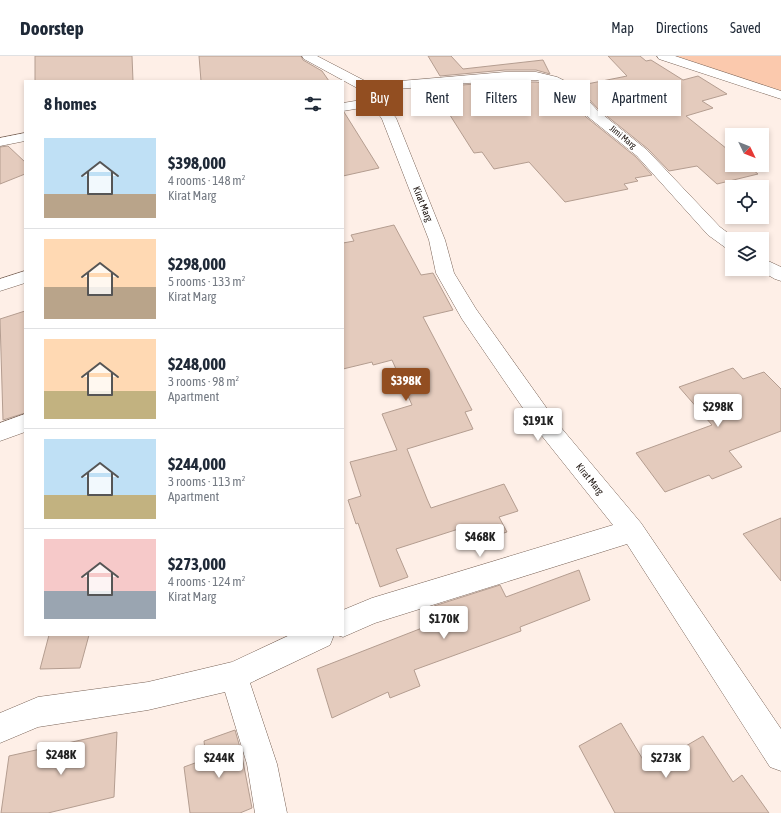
<!DOCTYPE html>
<meta charset="utf-8">
<style>
:root{--surface:#fff;--page:#f6f6f7;--text:#1f2937;--muted:#747a83;--line:#e0e1e3;--accent:#924e21}
body{margin:0;font-family:"Asap Condensed",sans-serif;background:var(--page);color:var(--text);height:100vh;display:flex;flex-direction:column;font-size:15px;white-space:nowrap}
*{box-sizing:border-box;margin:0}
p{font-size:13px;color:var(--muted)}
.icon{flex:none;width:22px;height:22px;fill:none;stroke:currentColor;stroke-width:2;stroke-linecap:round;stroke-linejoin:round}
.map{position:relative;flex:1;overflow:hidden}
.sheet{position:absolute;left:24px;top:24px;width:320px;height:556px;display:flex;flex-direction:column;background:var(--surface);border-radius:0px;box-shadow:0 2px 6px #0003}
.sheet>*{flex:none}
.hud{position:absolute;left:356px;top:24px;width:365px;height:36px;display:flex;gap:8px}
.needle{width:26px;rotate:133deg}
.tools{position:absolute;left:725px;top:72px;display:grid;gap:8px}
.tools a{display:grid;place-items:center;width:44px;height:44px;border-radius:0px;background:var(--surface);box-shadow:0 2px 6px #0003;font-size:20px}
.price{position:absolute;translate:-50% -34px;padding:0 9px;border-radius:4px;background:#fff;color:#222;font-size:13px;line-height:26px;filter:drop-shadow(0 1px 2px #0008)}
.price::after{content:'';position:absolute;left:50%;top:24px;width:12px;height:9px;margin-left:-6px;background:inherit;clip-path:polygon(0 0,100% 0,50% 100%)}
.price.selected{background:var(--accent);color:#fff}
ul{padding:0;list-style:none}
li{display:flex;align-items:center;gap:12px;height:100px;padding:0 20px}
li+li{border-top:1px solid var(--line)}
li span{display:grid;place-items:center;flex:none;width:112px;height:80px;border-radius:0px;color:#555}
li>.icon{margin-inline-start:auto}
span .icon{width:48px;height:48px;fill:#fffc;stroke-width:1}
li b{font-size:17px}
h2{display:flex;justify-content:space-between;align-items:center;height:48px;padding:0 20px;font-size:17px}
.pill{padding:0 14px;border-radius:0px;background:var(--surface);box-shadow:0 2px 6px #0003;font-size:14px;line-height:36px}
.pill.selected{background:var(--accent);color:#fff}
header{display:flex;align-items:center;gap:24px;box-sizing:border-box;height:56px;padding:0 20px;background:var(--surface);border-bottom:1px solid var(--line)}
header strong{font-size:19px}
nav{display:flex;gap:22px;margin-inline-start:auto;font-size:14px}
.map>svg:first-child{display:block}
.green{fill:#fbc9ad}
.building{fill:#e4cbbd;stroke:#b49d90}
.lines{fill:none;stroke-linecap:round;stroke-linejoin:round}
.minor-casing{stroke:#796357;stroke-width:1}
.minor{fill:#fff;fill-rule:evenodd}
.labels{text-anchor:middle;dominant-baseline:central;stroke-width:3;stroke-linejoin:round;paint-order:stroke}
.far-street-label{font-size:9px;fill:#201712;stroke:#fff}
.street-label{font-size:10px;fill:#201712;stroke:#fff}
</style>
<header>
<strong>Doorstep</strong>
<nav><a>Map</a><a>Directions</a><a>Saved</a></nav>
</header>
<div class="map">
<svg width="781" height="757" viewBox="0 0 781 757">
<rect width="100%" height="100%" fill="#feefe7"/>
<path class="green" d="M 663,0 L 781,0 L 781,39 Z"/>
<path class="building" d="M 35,0 L 132,0 L 133,25 L 35,25 Z
M 199,0 L 301,0 L 303,4 L 322,15 L 329,25 L 201,25 Z
M 428,0 L 451,0 L 463,13 L 543,4 L 550,18 L 536,14 L 505,14 L 440,20 Z
M 608,0 L 640,0 L 646,5 L 651,4 L 683,24 L 698,20 L 727,38 L 702,45 L 713,52 L 686,60 L 732,97 L 732,109 L 747,109 L 758,118 L 717,128 L 697,110 L 669,115 L 648,93 L 598,53 L 577,30 L 627,20 Z
M 505,26 L 536,26 L 548,28 L 564,37 L 586,61 L 636,101 L 652,119 L 635,122 L 638,125 L 624,128 L 628,133 L 565,146 L 529,106 L 494,113 L 482,96 L 474,97 L 441,45 L 454,43 L 447,30 Z
M 343,56 L 344,56 L 379,112 L 343,120 Z
M 8,90 L 25,106 L 25,118 L 0,128 L 0,91 Z
M 394,169 L 421,219 L 433,217 L 453,254 L 423,261 L 472,354 L 465,356 L 473,373 L 407,393 L 427,443 L 431,452 L 504,428 L 518,455 L 499,461 L 507,476 L 479,485 L 471,469 L 396,493 L 408,521 L 380,531 L 358,467 L 356,468 L 348,444 L 361,440 L 350,406 L 397,394 L 382,358 L 412,349 L 392,304 L 373,309 L 372,306 L 343,313 L 343,187 L 354,185 L 351,179 Z
M 25,255 L 25,357 L 3,364 L 0,263 Z
M 733,312 L 743,323 L 764,316 L 781,333 L 781,375 L 729,395 L 742,411 L 712,423 L 709,419 L 665,436 L 636,397 L 712,369 L 679,331 Z
M 781,462 L 781,525 L 743,478 Z
M 579,514 L 590,544 L 520,571 L 521,575 L 414,614 L 420,630 L 390,642 L 388,636 L 332,662 L 317,613 L 440,565 L 434,550 L 500,529 L 506,541 Z
M 49,579 L 89,579 L 80,612 L 40,613 Z
M 621,667 L 648,712 L 703,680 L 733,726 L 742,719 L 769,757 L 615,757 L 579,690 Z
M 235,674 L 241,695 L 252,752 L 240,757 L 190,757 L 184,711 L 206,703 L 204,685 Z
M 117,676 L 114,741 L 48,757 L 1,757 L 9,700 Z"/>
<g class="lines">
<g class="minor-casing">
<path id="minor" d="M 302,0 L 317,0 L 367,26 L 377,27 L 505,16 L 536,16 L 557,21 L 575,30 L 597,54 L 647,94 L 720,171 L 736,183 L 732,183 L 732,193 L 726,192 L 708,179 L 637,100 L 587,60 L 565,36 L 549,27 L 536,24 L 505,24 L 374,35 L 396,62 L 445,184 L 454,217 L 476,253 L 558,368 L 641,467 L 781,673 L 781,715 L 770,711 L 627,488 L 375,567 L 343,581 L 337,579 L 343,579 L 343,554 L 372,542 L 613,469 L 542,380 L 462,263 L 436,217 L 429,184 L 382,63 L 373,50 L 343,55 L 343,47 L 367,43 L 359,33 L 304,3 Z
M 657,0 L 675,0 L 781,35 L 781,43 L 659,3 Z
M 25,77 L 25,85 L 0,90 L 0,82 Z
M 762,202 L 781,211 L 781,225 L 775,223 L 757,213 L 762,213 Z
M 25,215 L 25,227 L 0,235 L 0,223 Z
M 25,358 L 25,376 L 0,385 L 0,367 Z
M 290,579 L 334,579 L 330,589 L 250,627 L 277,708 L 287,757 L 255,757 L 247,708 L 225,636 L 148,654 L 38,671 L 0,687 L 0,657 L 38,641 L 148,626 L 232,606 Z"/>
</g>
<use href="#minor" class="minor"/>
</g>
<g class="labels">
<g class="far-street-label">
<text transform="translate(623 81) rotate(39)">Jimi Marg</text>
</g>
<g class="street-label">
<text transform="translate(423 148) rotate(68)">Kirat Marg</text>
<text transform="translate(590 423) rotate(51)">Kirat Marg</text>
</g>
</g>
</svg>
<div class="tools">
<a><svg class="needle" viewBox="-14 -14 28 28"><path d="M0-13l5 13h-10z" fill="#e53935"/><path d="M0 13l5-13h-10z" fill="#747a83"/></svg></a>
<a><svg class="icon" aria-label="locate" viewBox="0 0 24 24"><circle cx="12" cy="12" r="6"/><path d="M12 2v4M12 18v4M2 12h4M18 12h4"/></svg></a>
<a><svg class="icon" aria-label="layers" viewBox="0 0 24 24"><path d="M12 4l9 5-9 5-9-5zM3 14l9 5 9-5"/></svg></a>
</div>
<b class="price selected" style="left:406px;top:346px">$398K</b>
<b class="price" style="left:718px;top:372px">$298K</b>
<b class="price" style="left:538px;top:386px">$191K</b>
<b class="price" style="left:480px;top:502px">$468K</b>
<b class="price" style="left:444px;top:584px">$170K</b>
<b class="price" style="left:61px;top:720px">$248K</b>
<b class="price" style="left:219px;top:723px">$244K</b>
<b class="price" style="left:666px;top:723px">$273K</b>
<div class="hud">
<a class="pill selected">Buy</a>
<a class="pill">Rent</a>
<a class="pill">Filters</a>
<a class="pill">New</a>
<a class="pill">Apartment</a>
</div>
<section class="sheet">
<h2>8 homes<svg class="icon" aria-label="filters" viewBox="0 0 24 24"><path d="M4 7h16M4 17h16"/><circle cx="9" cy="7" r="2"/><circle cx="15" cy="17" r="2"/></svg></h2>
<ul>
<li><span style="background:linear-gradient(#bfe0f5 70%,#b9a48a 0)"><svg class="icon" aria-label="home" viewBox="0 0 24 24"><path d="M3 11l9-7 9 7M6 9v11h12V9"/></svg></span><div><b>$398,000</b><p>4 rooms · 148 m²</p><p>Kirat Marg</p></div></li>
<li><span style="background:linear-gradient(#ffd9b3 60%,#b9a48a 0)"><svg class="icon" aria-label="home" viewBox="0 0 24 24"><path d="M3 11l9-7 9 7M6 9v11h12V9"/></svg></span><div><b>$298,000</b><p>5 rooms · 133 m²</p><p>Kirat Marg</p></div></li>
<li><span style="background:linear-gradient(#ffd9b3 65%,#c2b280 0)"><svg class="icon" aria-label="home" viewBox="0 0 24 24"><path d="M3 11l9-7 9 7M6 9v11h12V9"/></svg></span><div><b>$248,000</b><p>3 rooms · 98 m²</p><p>Apartment</p></div></li>
<li><span style="background:linear-gradient(#bfe0f5 70%,#c2b280 0)"><svg class="icon" aria-label="home" viewBox="0 0 24 24"><path d="M3 11l9-7 9 7M6 9v11h12V9"/></svg></span><div><b>$244,000</b><p>3 rooms · 113 m²</p><p>Apartment</p></div></li>
<li><span style="background:linear-gradient(#f6c9c9 65%,#9aa5b1 0)"><svg class="icon" aria-label="home" viewBox="0 0 24 24"><path d="M3 11l9-7 9 7M6 9v11h12V9"/></svg></span><div><b>$273,000</b><p>4 rooms · 124 m²</p><p>Kirat Marg</p></div></li>
</ul>
</section>
</div>
